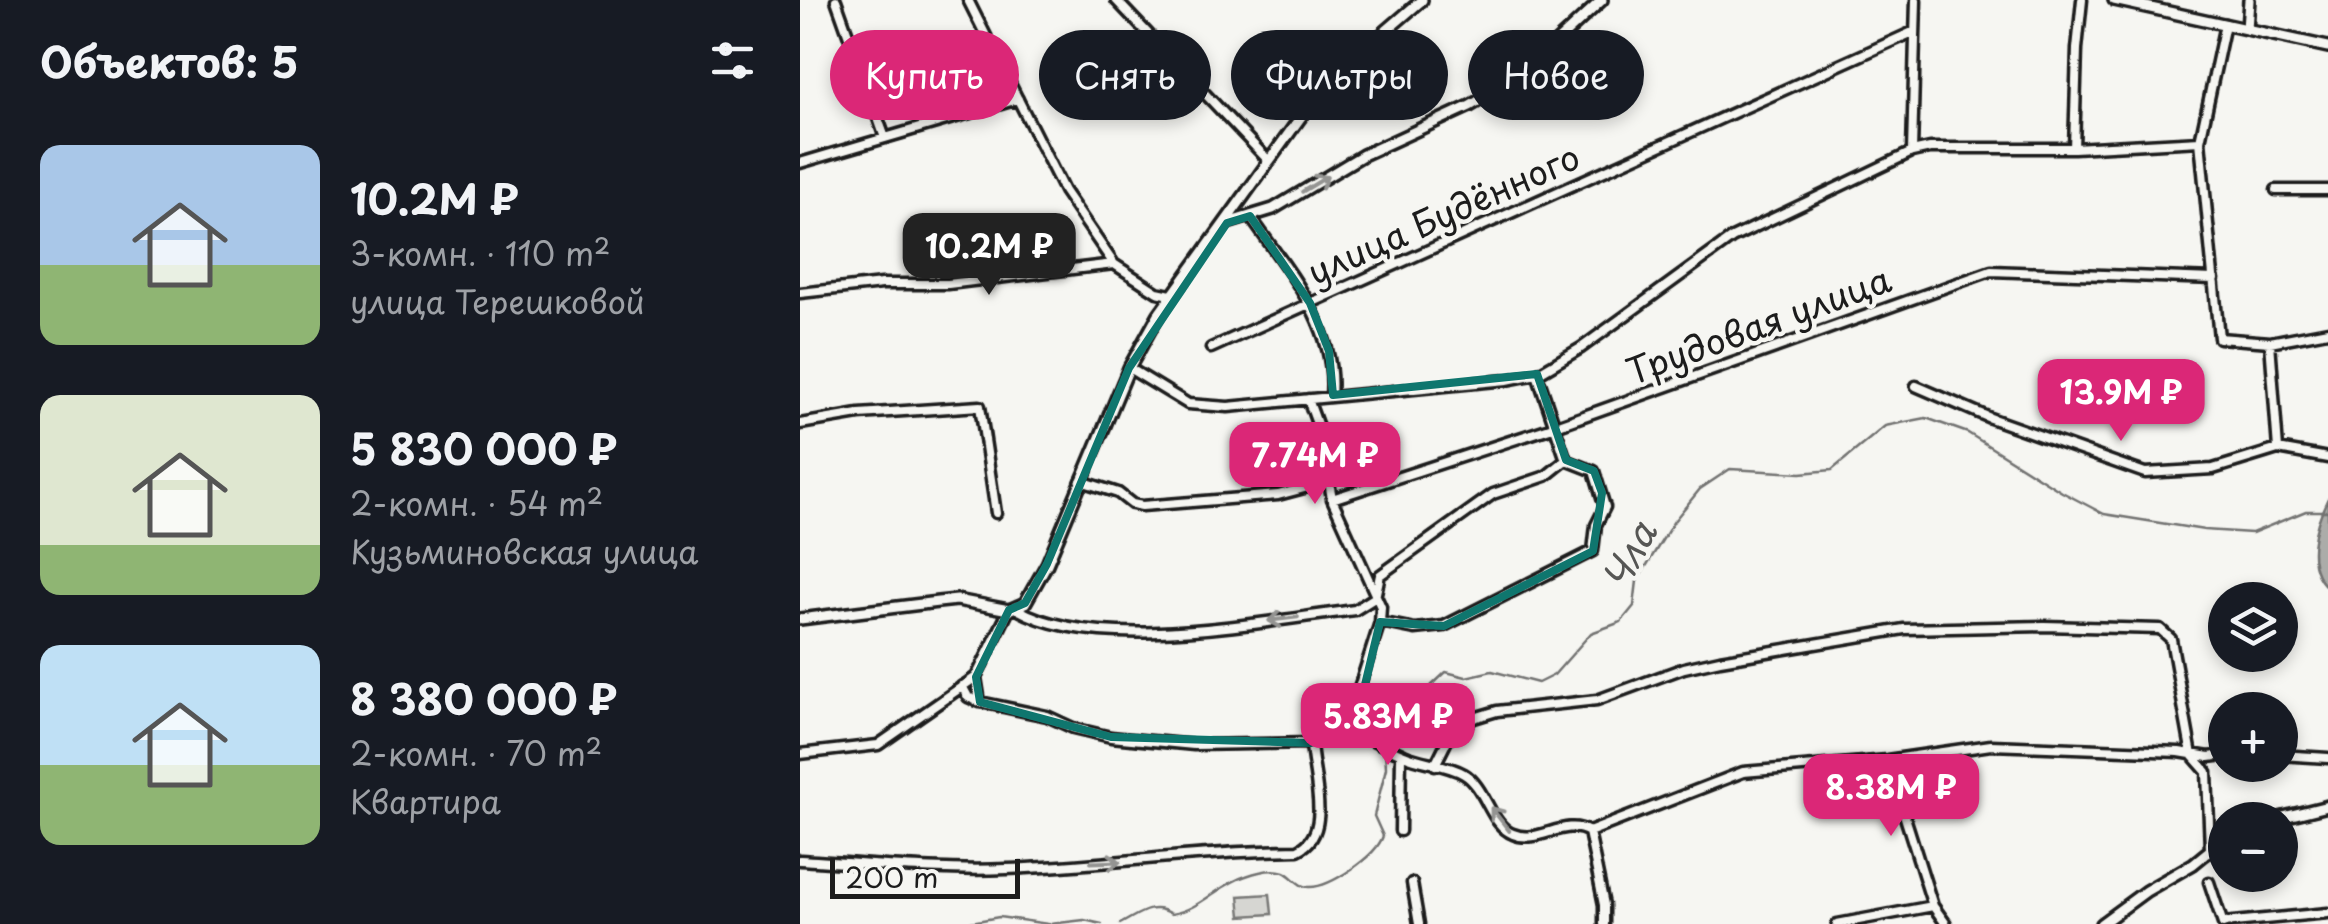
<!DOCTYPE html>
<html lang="ru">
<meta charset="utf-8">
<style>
:root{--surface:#171b24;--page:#20242c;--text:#f1f3f6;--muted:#9ea1a6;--accent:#db2777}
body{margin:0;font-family:"Playpen Sans",sans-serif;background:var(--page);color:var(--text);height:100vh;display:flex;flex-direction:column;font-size:38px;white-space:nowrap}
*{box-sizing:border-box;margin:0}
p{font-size:32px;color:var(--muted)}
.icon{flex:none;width:55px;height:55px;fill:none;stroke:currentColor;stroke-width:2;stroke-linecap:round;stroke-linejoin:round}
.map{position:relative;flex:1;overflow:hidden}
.details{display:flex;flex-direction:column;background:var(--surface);width:800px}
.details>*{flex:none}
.top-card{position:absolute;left:30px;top:30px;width:950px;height:90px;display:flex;gap:20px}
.fabs{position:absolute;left:1408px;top:582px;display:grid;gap:20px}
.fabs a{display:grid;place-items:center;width:90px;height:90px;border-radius:50%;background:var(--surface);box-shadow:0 5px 15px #0003;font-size:50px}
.scale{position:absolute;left:30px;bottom:25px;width:190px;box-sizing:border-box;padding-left:10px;border:5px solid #1c1c1c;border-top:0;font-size:28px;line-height:35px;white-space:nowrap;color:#1c1c1c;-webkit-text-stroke:8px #f6f6f2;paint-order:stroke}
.price{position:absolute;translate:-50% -85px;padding:0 22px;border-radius:20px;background:var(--accent);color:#fff;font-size:32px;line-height:65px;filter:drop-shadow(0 2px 5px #0008)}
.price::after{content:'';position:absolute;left:50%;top:60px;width:30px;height:22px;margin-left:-15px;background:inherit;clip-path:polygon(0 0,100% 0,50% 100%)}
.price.selected{background:#222;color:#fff}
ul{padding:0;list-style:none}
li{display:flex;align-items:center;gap:30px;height:250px;padding:0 40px}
li span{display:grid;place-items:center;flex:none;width:280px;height:200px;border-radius:20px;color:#555}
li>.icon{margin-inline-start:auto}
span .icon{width:120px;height:120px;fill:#fffc;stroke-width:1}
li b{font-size:42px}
h2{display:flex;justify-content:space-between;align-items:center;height:120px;padding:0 40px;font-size:42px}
.tag{padding:0 35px;border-radius:45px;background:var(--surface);box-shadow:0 5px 15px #0003;font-size:35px;line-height:90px}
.tag.selected{background:var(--accent);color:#fff}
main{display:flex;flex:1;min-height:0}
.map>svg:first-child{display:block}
.green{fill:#d6d6d2;stroke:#797977;stroke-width:2.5}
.water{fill:#acaca9;stroke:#727271;stroke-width:2.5}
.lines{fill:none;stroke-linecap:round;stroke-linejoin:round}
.stream{stroke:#727271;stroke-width:2.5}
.minor-casing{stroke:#1c1c1c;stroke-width:15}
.tertiary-casing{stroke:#1c1c1c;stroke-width:16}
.minor{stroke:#f6f6f2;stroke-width:8}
.tertiary{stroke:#f6f6f2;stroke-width:9}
.oneway{stroke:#949492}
.marked{fill:none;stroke:#0f766e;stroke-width:8;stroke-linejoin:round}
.labels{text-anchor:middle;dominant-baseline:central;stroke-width:9;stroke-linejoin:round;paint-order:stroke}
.street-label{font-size:35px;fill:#1c1c1c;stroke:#f6f6f2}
.water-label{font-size:38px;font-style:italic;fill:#565654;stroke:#f6f6f2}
</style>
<main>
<section class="details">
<h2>Объектов: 5<svg class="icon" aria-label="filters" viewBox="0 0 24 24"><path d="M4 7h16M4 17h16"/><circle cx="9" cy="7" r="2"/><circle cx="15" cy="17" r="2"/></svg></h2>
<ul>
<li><span style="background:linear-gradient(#a9c7e8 60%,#8fb573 0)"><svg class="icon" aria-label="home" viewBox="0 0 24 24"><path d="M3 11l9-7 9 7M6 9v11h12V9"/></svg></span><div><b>10.2M ₽</b><p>3-комн. · 110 m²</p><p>улица Терешковой</p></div></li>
<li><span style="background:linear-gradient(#dfe7d0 75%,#8fb573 0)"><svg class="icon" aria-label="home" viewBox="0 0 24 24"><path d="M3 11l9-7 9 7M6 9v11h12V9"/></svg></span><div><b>5 830 000 ₽</b><p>2-комн. · 54 m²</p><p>Кузьминовская улица</p></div></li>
<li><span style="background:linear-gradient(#bfe0f5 60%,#8fb573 0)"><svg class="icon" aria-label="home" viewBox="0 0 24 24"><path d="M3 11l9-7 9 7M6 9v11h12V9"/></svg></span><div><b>8 380 000 ₽</b><p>2-комн. · 70 m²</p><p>Квартира</p></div></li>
</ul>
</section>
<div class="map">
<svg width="1528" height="924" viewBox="0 0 1528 924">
<rect width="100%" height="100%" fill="#f6f6f2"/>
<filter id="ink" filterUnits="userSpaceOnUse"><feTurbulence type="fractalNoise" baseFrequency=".01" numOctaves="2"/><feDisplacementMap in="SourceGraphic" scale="20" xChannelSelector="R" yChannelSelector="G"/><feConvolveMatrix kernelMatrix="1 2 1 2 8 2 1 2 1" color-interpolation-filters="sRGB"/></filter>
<g filter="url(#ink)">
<path class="green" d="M 470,894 L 472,914 L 441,916 L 439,896 Z"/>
<path class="water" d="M 1528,498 L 1528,588 C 1502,566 1515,524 1528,498 Z"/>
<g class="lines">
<path class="stream" d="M 584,742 L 579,708 L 584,704 L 615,701 L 646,672 L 666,677 L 692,671 L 738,683 L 754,675 L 791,633 L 821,622 L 834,606 L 837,581 L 874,521 L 900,489 L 930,469 L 1001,473 L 1032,470 L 1085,426 L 1126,418 L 1168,433 L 1262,492 L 1304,514 L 1404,530 L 1452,533 L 1506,511 L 1528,511
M 160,924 L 199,917 L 248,924
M 250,924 L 284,920 L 302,924
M 320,924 C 339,914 352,902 371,914 C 400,910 419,884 446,876 C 457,872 472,868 484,872 C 493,876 499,888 510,887 C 531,887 576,856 583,836 L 574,816 L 586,768 L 585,750"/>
<g class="minor-casing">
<path id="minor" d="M 36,0 L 85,138
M 168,0 L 264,191 L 314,264
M 316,0 L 469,161
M 1425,24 L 1400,141 L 1419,338 L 1470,342 L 1528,331
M 1274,148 L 1277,49 L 1282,0
M 1112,152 L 1116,0
M 0,163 L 218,99
M 1476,190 L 1528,190
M 450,216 C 487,270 537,325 531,395
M 0,293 L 82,284 L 148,284 L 314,264 L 357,292 L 371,295
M 1470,342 L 1478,449
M 411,348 L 1115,31
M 329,368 L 388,404 L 428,407 L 707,380 L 737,374 L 781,348 L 932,238 L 1112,152 L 1130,148 L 1274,148 L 1400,141
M 1116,386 L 1190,418 L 1345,473 L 1413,469 L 1478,449 L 1528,458
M 508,399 L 521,435 L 532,499 L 581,607 L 580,622 L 557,694 L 554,731
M 0,424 L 59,414 L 180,406 L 196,513
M 281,481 L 318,493 L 332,504 L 342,506 L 478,495 L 527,482
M 532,499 L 756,426 L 1191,271 L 1414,279
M 576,593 L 580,575 L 693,494 L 746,476 L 766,460
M 217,609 C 297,655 464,621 555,610 L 576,597
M 580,622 L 615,629 L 644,626 L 793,551 L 796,525 L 805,507 L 794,471 L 766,460 L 737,374
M 176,677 L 180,702 L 247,716 L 273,728 L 311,737 L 394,745 L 511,743 L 554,731
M 162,686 L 168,697 L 180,702
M 554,731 C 571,738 587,748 604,755 C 622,763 647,764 664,774 C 686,787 690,825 713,834 C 739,845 764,817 789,832 L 804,905 L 804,924
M 0,754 L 78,745 L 176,677 L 209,610
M 1480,755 L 1528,758
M 1087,760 L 1133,906
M 635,765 L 651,733 L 674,718 L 697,711 L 797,700 L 884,668 L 920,660 L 1104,629 L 1244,626 L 1360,629 L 1371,639 L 1392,755 L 1407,772 L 1410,849
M 600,831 L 601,754
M 789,832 L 943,772 L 1087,760 L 1191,745 L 1379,752 L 1409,757 L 1425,755
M 0,860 C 69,864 138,872 207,869 C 305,865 401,851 498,850 C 534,834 512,774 511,743
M 1409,882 L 1423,924
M 612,883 L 619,924
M 1423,923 L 1528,913
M 1037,924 L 1133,906 L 1146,924"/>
</g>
<g class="tertiary-casing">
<path id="tertiary" d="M 1314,0 L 1528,47
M 1447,29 L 1449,0
M 427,223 L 473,209 L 563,155 L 670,106 L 720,76 L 802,0
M 0,619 L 138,602 L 157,600 L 209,610 L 225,603 L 247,564 L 329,368 L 359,314 L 518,93 L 538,72 L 622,0
M 1471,820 L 1528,806
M 1301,924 L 1346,891 L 1393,864 L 1425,838"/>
</g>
<use href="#minor" class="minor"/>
<use href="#tertiary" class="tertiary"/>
</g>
<defs><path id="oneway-shaft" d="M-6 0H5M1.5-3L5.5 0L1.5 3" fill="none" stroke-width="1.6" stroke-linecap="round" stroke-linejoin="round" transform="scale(2.5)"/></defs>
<g class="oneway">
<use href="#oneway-shaft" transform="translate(515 184) rotate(-31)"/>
<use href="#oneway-shaft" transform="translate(483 619) rotate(173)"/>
<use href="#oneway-shaft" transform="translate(700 819) rotate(-128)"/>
<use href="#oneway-shaft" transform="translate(306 862) rotate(-2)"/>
</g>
</g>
<path class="marked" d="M 450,216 L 510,303 L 529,351 L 533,395 L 737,374 L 766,460 L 794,471 L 802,493 L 793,551 L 644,626 L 580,622 L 554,731 L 511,743 L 311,737 L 180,702 L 176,677 L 209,610 L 225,603 L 247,564 L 329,368 L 427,223 Z"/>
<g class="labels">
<g class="street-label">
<text transform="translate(643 213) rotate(-24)">улица Будённого</text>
<text transform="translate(958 324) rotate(-20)">Трудовая улица</text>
</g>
<g class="water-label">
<text transform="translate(828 555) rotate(-62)">Чла</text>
</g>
</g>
</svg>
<div class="fabs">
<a><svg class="icon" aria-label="layers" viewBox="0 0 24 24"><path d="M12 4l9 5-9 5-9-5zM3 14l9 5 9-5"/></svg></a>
<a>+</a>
<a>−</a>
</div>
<div class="scale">200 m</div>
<b class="price selected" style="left:189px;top:298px">10.2M ₽</b>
<b class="price" style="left:1321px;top:444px">13.9M ₽</b>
<b class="price" style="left:515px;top:507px">7.74M ₽</b>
<b class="price" style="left:588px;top:768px">5.83M ₽</b>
<b class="price" style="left:1091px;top:839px">8.38M ₽</b>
<div class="top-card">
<a class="tag selected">Купить</a>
<a class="tag">Снять</a>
<a class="tag">Фильтры</a>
<a class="tag">Новое</a>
</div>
</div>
</main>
